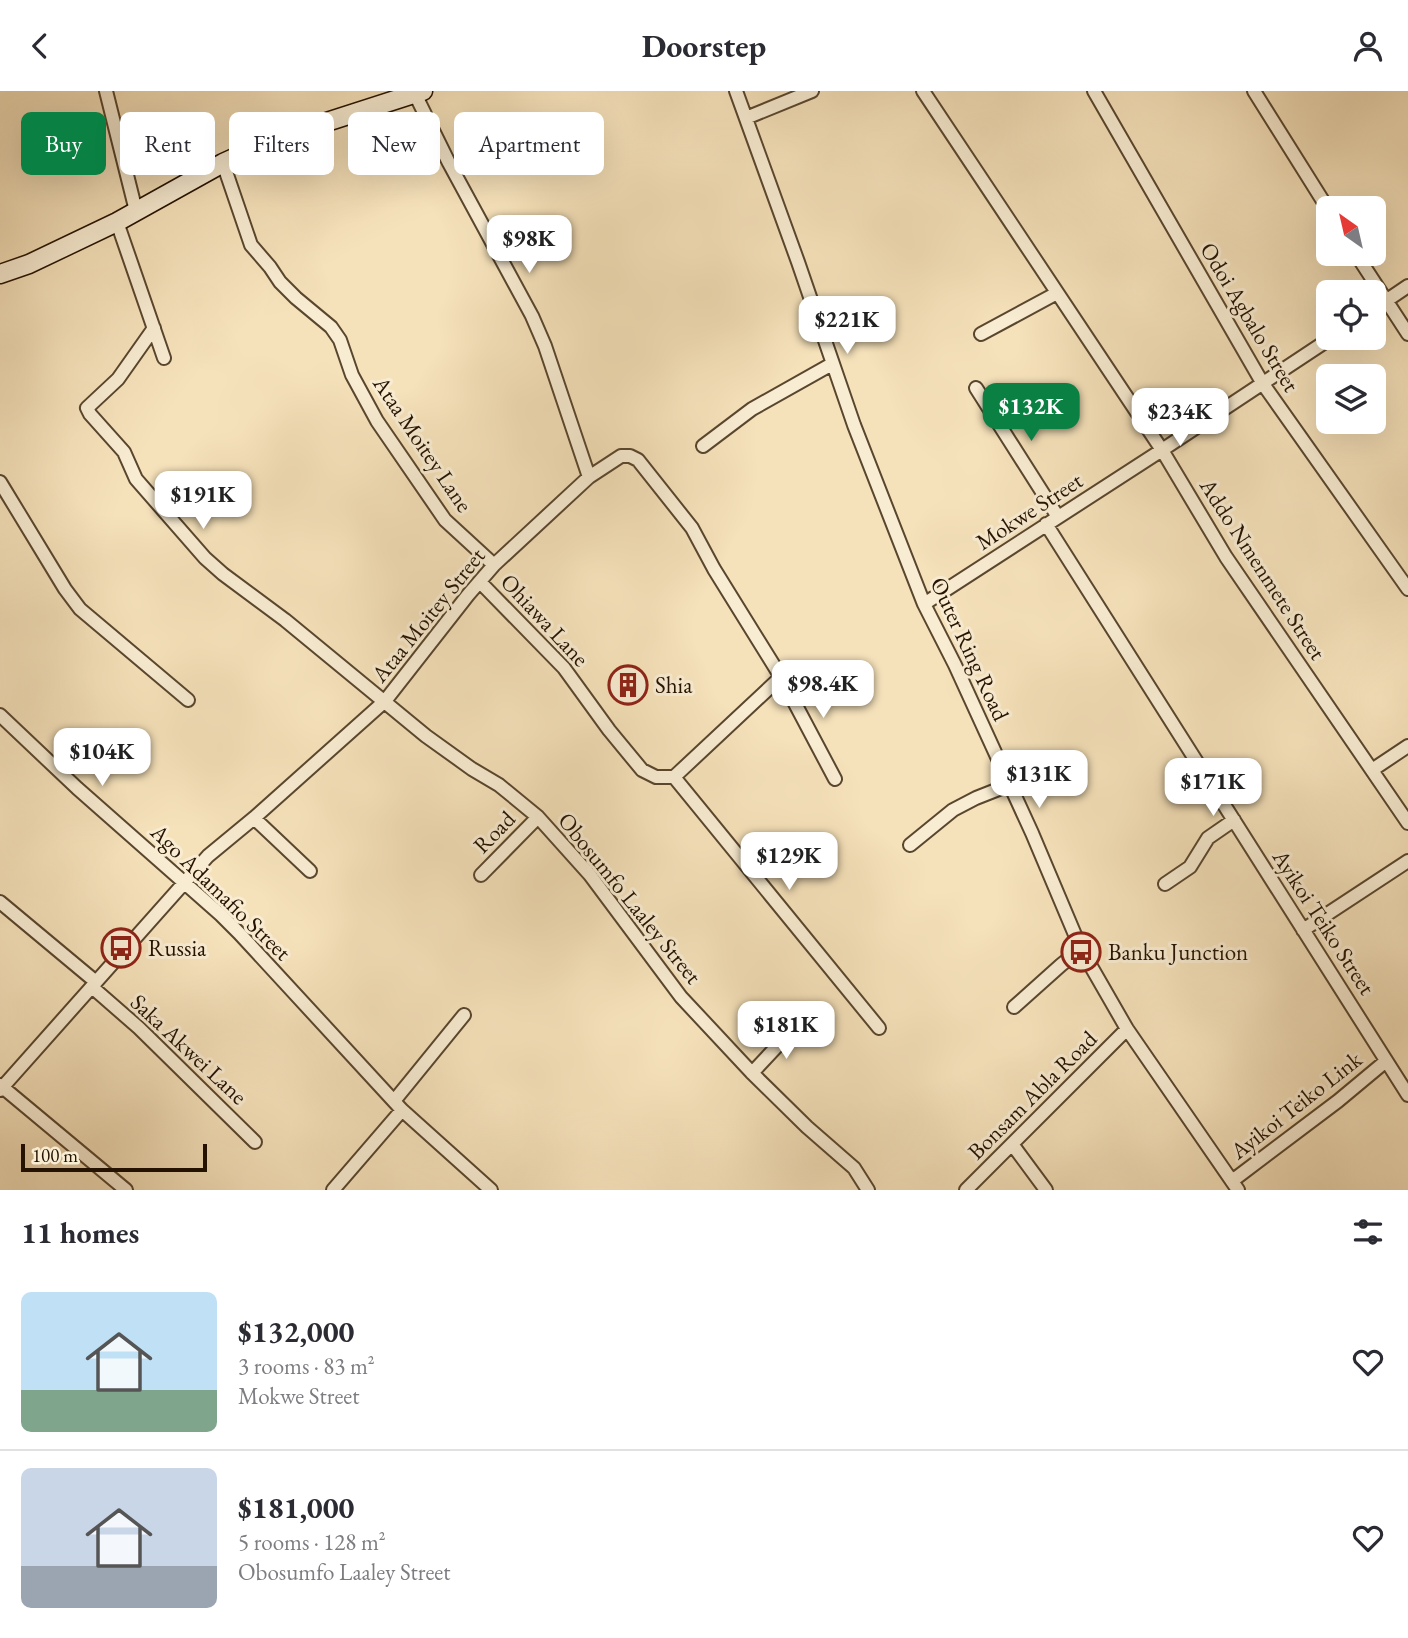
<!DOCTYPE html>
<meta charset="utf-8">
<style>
:root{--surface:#fff;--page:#f2f2f3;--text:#2b2b33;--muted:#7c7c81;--line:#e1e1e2;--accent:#0b8043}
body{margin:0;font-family:"EB Garamond",serif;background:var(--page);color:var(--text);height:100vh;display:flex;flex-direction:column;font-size:26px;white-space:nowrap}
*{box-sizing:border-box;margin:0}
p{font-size:23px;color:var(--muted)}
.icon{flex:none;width:38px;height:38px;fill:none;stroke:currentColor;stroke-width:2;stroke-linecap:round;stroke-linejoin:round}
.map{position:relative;height:1099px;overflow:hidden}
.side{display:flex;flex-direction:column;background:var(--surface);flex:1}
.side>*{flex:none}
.top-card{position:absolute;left:21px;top:21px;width:700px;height:63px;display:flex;gap:14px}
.needle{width:46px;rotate:326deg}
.controls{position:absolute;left:1316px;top:105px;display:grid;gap:14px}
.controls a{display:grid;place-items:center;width:70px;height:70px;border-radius:10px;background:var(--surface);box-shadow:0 7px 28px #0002;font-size:35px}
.scale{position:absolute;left:21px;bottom:18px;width:186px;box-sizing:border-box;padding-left:7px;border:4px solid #251200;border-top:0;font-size:19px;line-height:24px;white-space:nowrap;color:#251200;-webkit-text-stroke:5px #f8ecd2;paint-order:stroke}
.price{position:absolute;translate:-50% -60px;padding:0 16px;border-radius:14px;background:#fff;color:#222;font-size:23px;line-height:46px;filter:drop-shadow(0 2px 4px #0008)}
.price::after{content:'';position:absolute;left:50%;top:42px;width:21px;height:16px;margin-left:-10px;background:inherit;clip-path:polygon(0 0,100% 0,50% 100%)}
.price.on{background:var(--accent);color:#fff}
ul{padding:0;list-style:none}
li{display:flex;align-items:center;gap:21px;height:175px;padding:0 21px}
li+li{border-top:2px solid var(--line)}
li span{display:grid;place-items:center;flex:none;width:196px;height:140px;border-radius:10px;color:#555}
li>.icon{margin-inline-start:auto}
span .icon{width:84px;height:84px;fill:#fffc;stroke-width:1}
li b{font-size:30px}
h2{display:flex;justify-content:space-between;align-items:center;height:84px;padding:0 21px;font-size:30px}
.chip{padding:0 24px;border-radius:10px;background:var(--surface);box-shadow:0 7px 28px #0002;font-size:24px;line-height:63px}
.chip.on{background:var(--accent);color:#fff}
header{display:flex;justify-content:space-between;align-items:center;height:91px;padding:0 21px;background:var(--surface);font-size:32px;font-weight:700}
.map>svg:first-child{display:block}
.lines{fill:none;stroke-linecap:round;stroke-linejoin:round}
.street-casing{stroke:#59462e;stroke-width:16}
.secondary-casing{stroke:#251200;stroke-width:21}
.street{stroke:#f8ecd2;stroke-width:12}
.secondary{stroke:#f8ecd2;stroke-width:18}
.labels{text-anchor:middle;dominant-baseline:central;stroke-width:6;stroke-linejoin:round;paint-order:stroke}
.street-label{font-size:23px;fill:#251200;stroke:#f8ecd2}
.poi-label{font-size:23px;fill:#251200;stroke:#f8ecd2;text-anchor:start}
</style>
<header><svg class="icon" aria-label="back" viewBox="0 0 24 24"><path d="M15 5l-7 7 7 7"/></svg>Doorstep<svg class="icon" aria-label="person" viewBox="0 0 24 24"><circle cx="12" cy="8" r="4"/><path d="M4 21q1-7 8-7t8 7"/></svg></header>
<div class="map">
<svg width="1408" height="1099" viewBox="0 0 1408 1099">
<rect width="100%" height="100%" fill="#f5e1ba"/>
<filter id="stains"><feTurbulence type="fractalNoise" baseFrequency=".00286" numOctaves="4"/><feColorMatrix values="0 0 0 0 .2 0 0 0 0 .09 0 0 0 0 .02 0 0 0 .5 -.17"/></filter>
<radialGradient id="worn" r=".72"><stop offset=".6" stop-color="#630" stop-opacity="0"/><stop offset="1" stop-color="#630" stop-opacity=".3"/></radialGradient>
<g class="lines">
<g class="street-casing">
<path id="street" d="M 106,0 L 136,120
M 736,0 L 798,171 L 854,334 L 924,513 L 955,574 L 1032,742 L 1081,858 L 1127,938 L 1238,1099
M 923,0 L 1162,359 L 1226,466 L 1408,732
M 1094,0 L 1263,293 L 1408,498
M 1254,0 L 1328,118
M 415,3 L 449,72 L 532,225 L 545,255 L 589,386
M 746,27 L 812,0
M 223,72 L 251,154 L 270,176 L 280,191 L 296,207 L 331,236 L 340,249 L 352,284 L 377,330 L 445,429 L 494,474
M 117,131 L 164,267
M 1356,163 L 1408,243
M 1374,218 L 1408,195
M 154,237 L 118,288 L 87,317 L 90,323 L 124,361 L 136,388 L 205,467 L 223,483 L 285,529 L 426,645 L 472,678 L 499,694 L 538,726 L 590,784 L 681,906 L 752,982 L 807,1036 L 854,1077 L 868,1099
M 981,243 L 1057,202
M 976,297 L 1058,426
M 703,355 L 752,318 L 832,273
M 0,391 L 65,498 L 80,518 L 188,609
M 1046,433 L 1408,1004
M 480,491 L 564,577 L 609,639 L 642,679 L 656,686 L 674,686 L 879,937
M 924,513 L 1162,359 L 1331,247
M 0,624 L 77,697 L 221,824 L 239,842 L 402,1019 L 491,1099
M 1372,679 L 1408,655
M 674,686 L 781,586
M 254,727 L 310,780
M 910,754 L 953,719 L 976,707 L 1009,694
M 481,784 L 538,726
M 1165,793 L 1190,776 L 1208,747 L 1234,729
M 0,811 L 96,891
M 1303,839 L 1408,770
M 92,896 L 139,937 L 255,1051
M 1014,916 L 1061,874 L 1081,858
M 752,982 L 796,935
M 0,994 L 126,1099
M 0,999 L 208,765 L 254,727 L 385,610 L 468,504 L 494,474 L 589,386 L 621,365 L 630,365 L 638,369 L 692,437 L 714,478 L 781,586 L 835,688
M 394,1010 L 464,924
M 1012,1053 L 1046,1099
M 1232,1090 L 1338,1010 L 1386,970
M 333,1099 L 402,1019
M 966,1099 L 1127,938"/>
</g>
<g class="secondary-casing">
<path id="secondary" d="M 0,183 L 29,173 L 117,131 L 223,72 L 280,46 L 423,0"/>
</g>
<use href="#street" class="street"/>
<use href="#secondary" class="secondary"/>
</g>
<defs>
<g id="building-ring" transform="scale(2.0125)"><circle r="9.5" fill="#f8ecd2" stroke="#8f2418" stroke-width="1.5"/><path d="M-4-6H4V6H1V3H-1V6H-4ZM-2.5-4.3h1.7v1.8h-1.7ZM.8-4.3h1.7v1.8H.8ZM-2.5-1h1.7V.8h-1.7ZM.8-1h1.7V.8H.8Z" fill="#8f2418"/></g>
<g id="bus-ring" transform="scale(2.0125)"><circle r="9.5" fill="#f8ecd2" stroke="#8f2418" stroke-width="1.5"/><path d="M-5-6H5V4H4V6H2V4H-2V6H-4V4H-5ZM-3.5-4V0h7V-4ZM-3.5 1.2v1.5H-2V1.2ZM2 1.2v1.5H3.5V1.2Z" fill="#8f2418"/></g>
</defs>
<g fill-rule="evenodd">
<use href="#building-ring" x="628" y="594"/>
<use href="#bus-ring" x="121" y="857"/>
<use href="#bus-ring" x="1081" y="861"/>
</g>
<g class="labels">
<g class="street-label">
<text transform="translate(1250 226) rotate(59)">Odoi Agbalo Street</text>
<text transform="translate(423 353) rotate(56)">Ataa Moitey Lane</text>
<text transform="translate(1029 420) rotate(-33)">Mokwe Street</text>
<text transform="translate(1263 478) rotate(57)">Addo Nmenmete Street</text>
<text transform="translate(428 524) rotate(-51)">Ataa Moitey Street</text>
<text transform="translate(545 529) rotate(47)">Ohiawa Lane</text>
<text transform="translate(970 558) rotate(65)">Outer Ring Road</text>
<text transform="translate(494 741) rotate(-46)">Road</text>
<text transform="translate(221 801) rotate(44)">Ago Adamafio Street</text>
<text transform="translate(630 807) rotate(51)">Obosumfo Laaley Street</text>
<text transform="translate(1324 831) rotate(57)">Ayikoi Teiko Street</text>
<text transform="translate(189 958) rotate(43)">Saka Akwei Lane</text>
<text transform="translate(1032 1004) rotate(-45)">Bonsam Abla Road</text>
<text transform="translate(1296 1014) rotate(-38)">Ayikoi Teiko Link</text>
</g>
<g class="poi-label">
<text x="655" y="594">Shia</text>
<text x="148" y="857">Russia</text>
<text x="1108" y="861">Banku Junction</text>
</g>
</g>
<rect width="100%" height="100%" filter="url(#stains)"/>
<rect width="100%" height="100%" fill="url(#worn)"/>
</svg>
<div class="controls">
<a><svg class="needle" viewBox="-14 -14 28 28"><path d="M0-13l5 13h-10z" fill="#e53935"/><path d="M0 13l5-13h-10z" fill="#7c7c81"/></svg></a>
<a><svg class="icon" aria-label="locate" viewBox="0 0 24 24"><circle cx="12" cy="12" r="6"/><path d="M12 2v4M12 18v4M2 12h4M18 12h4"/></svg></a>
<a><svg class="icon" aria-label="layers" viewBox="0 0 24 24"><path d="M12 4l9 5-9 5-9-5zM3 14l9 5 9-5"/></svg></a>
</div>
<div class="scale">100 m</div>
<b class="price" style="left:529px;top:184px">$98K</b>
<b class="price" style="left:847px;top:265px">$221K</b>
<b class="price on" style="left:1031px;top:352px">$132K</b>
<b class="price" style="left:1180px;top:357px">$234K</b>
<b class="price" style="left:203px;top:440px">$191K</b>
<b class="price" style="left:823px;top:629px">$98.4K</b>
<b class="price" style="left:102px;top:697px">$104K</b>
<b class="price" style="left:1039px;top:719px">$131K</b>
<b class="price" style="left:1213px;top:727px">$171K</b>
<b class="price" style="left:789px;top:801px">$129K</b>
<b class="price" style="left:786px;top:970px">$181K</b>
<div class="top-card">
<a class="chip on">Buy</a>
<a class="chip">Rent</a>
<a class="chip">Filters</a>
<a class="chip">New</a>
<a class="chip">Apartment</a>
</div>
</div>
<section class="side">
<h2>11 homes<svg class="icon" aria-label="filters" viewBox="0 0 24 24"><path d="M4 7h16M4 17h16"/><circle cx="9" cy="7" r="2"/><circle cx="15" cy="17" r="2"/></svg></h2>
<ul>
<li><span style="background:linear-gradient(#bfe0f5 70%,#7fa58c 0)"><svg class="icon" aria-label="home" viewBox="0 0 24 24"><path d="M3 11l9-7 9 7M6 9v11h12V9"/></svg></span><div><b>$132,000</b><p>3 rooms · 83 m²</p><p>Mokwe Street</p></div><svg class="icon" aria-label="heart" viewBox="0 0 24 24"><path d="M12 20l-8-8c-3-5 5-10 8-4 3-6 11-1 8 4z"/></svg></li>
<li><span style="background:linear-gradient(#c9d6e8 70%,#9aa5b1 0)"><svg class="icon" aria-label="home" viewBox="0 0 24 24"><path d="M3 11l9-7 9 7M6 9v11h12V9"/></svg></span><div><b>$181,000</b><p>5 rooms · 128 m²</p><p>Obosumfo Laaley Street</p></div><svg class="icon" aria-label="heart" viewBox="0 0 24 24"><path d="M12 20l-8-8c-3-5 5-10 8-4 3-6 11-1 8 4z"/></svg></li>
</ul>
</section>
